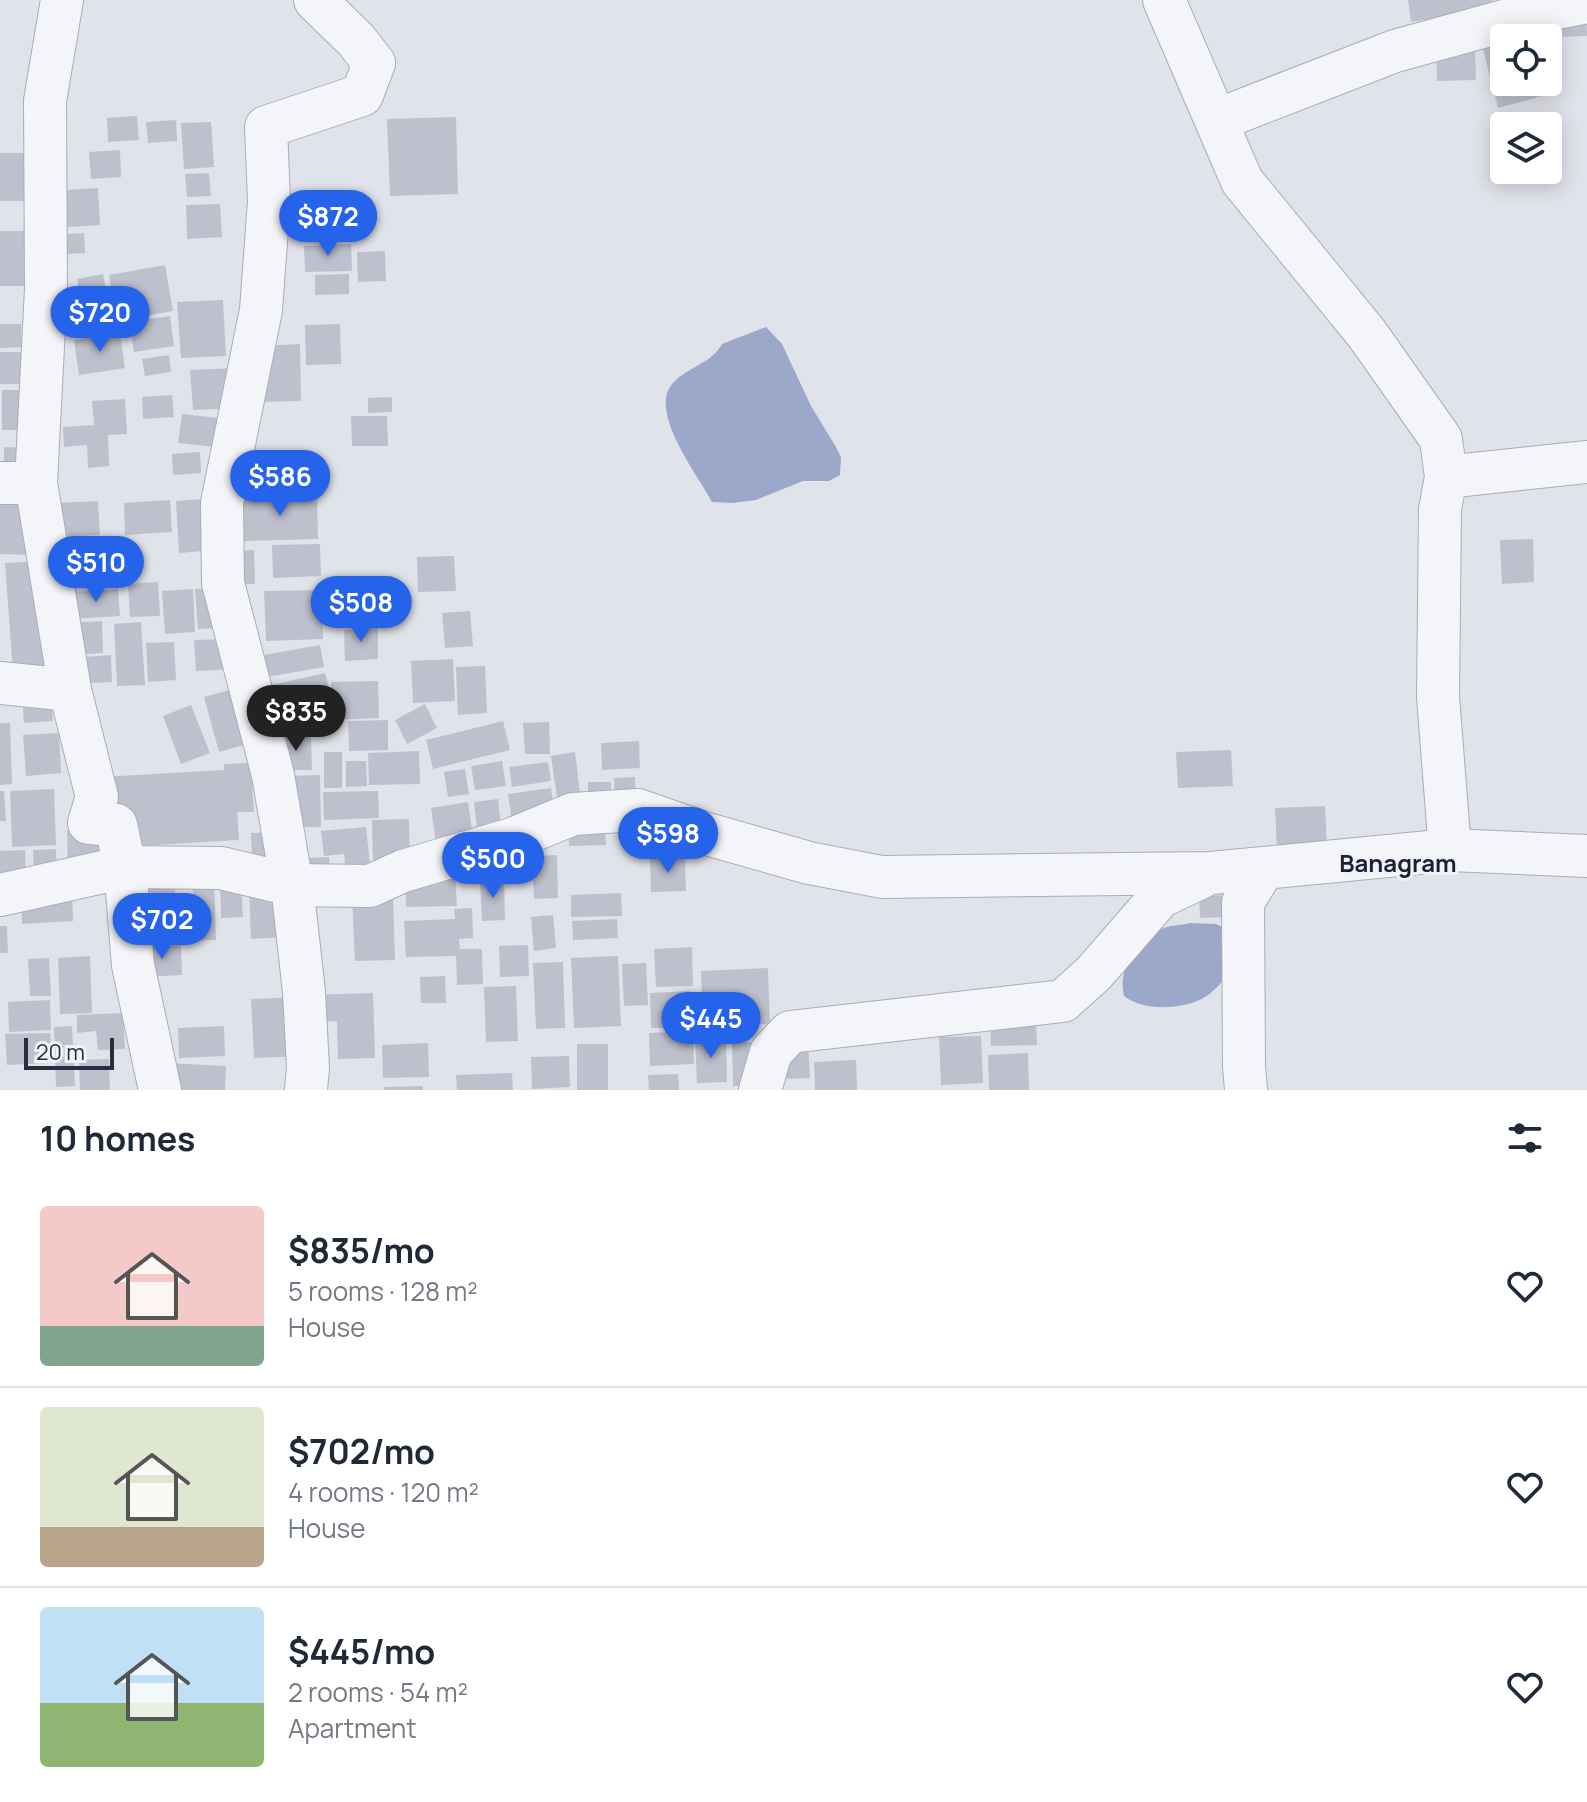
<!DOCTYPE html>
<meta charset="utf-8">
<style>
:root{--surface:#fff;--page:#f2f2f3;--text:#1f2937;--muted:#747a83;--line:#e0e1e3;--accent:#2563eb}
body{margin:0;font-family:Manrope,sans-serif;background:var(--page);color:var(--text);height:100vh;display:flex;flex-direction:column;font-size:30px;white-space:nowrap}
*{box-sizing:border-box;margin:0}
p{font-size:26px;color:var(--muted)}
.icon{flex:none;width:44px;height:44px;fill:none;stroke:currentColor;stroke-width:2;stroke-linecap:round;stroke-linejoin:round}
.map{position:relative;height:1090px;overflow:hidden}
.sheet{display:flex;flex-direction:column;background:var(--surface);flex:1}
.sheet>*{flex:none}
.buttons{position:absolute;left:1490px;top:24px;display:grid;gap:16px}
.buttons a{display:grid;place-items:center;width:72px;height:72px;border-radius:8px;background:var(--surface);box-shadow:0 4px 20px #0003;font-size:40px}
.scale{position:absolute;left:24px;bottom:20px;width:90px;box-sizing:border-box;padding-left:8px;border:4px solid #292d42;border-top:0;font-size:22px;line-height:28px;white-space:nowrap;color:#292d42;-webkit-text-stroke:6px #f1f2f7;paint-order:stroke}
.price{position:absolute;translate:-50% -68px;padding:0 18px;border-radius:28px;background:var(--accent);color:#fff;font-size:26px;line-height:52px;filter:drop-shadow(0 2px 4px #0008)}
.price::after{content:'';position:absolute;left:50%;top:48px;width:24px;height:18px;margin-left:-12px;background:inherit;clip-path:polygon(0 0,100% 0,50% 100%)}
.price.current{background:#222;color:#fff}
ul{padding:0;list-style:none}
li{display:flex;align-items:center;gap:24px;height:200px;padding:0 40px}
li+li{border-top:2px solid var(--line)}
li span{display:grid;place-items:center;flex:none;width:224px;height:160px;border-radius:8px;color:#555}
li>.icon{margin-inline-start:auto}
span .icon{width:96px;height:96px;fill:#fffc;stroke-width:1}
li b{font-size:34px}
h2{display:flex;justify-content:space-between;align-items:center;height:96px;padding:0 40px;font-size:34px}
.map>svg:first-child{display:block}
.water{fill:#9ca8ca}
.building{fill:#bec1cd}
.lines{fill:none;stroke-linecap:round;stroke-linejoin:round}
.minor-casing{stroke:#aaacb8;stroke-width:44}
.minor{stroke:#f4f5f8;stroke-width:42}
.labels{text-anchor:middle;dominant-baseline:central;stroke-width:6;stroke-linejoin:round;paint-order:stroke}
.quarter-label{font-size:24px;font-weight:bold;fill:#1c1e33;stroke:#f1f2f7}
</style>
<div class="map">
<svg width="1587" height="1090" viewBox="0 0 1587 1090">
<rect width="100%" height="100%" fill="#e1e3ea"/>
<path class="water" d="M 766,327 L 782,344 L 811,406 L 836,447 L 841,457 L 840,475 L 829,481 L 803,481 L 756,500 L 733,503 L 712,502 C 698,475 647,411 673,383 C 687,367 711,364 722,344 Z
M 1190,923 L 1216,924 L 1227,929 L 1230,972 C 1221,983 1211,996 1197,1001 C 1174,1010 1142,1010 1124,996 C 1117,968 1138,938 1164,928 C 1172,925 1182,925 1190,923 Z"/>
<path class="building" d="M 1408,0 L 1492,0 L 1494,9 L 1411,22 Z
M 1586,11 L 1587,36 L 1560,37 L 1559,12 Z
M 1504,39 L 1504,82 L 1548,82 L 1549,74 L 1554,93 L 1498,108 L 1482,45 Z
M 1475,46 L 1476,80 L 1437,81 L 1436,47 Z
M 137,116 L 139,140 L 108,142 L 107,118 Z
M 456,117 L 458,194 L 390,196 L 387,119 Z
M 176,120 L 177,141 L 148,143 L 146,122 Z
M 211,122 L 214,167 L 184,169 L 181,123 Z
M 120,150 L 121,177 L 91,179 L 89,152 Z
M 0,153 L 38,153 L 38,201 L 0,201 Z
M 209,173 L 211,196 L 187,197 L 185,174 Z
M 98,188 L 100,225 L 53,228 L 50,191 Z
M 220,204 L 222,237 L 187,239 L 186,205 Z
M 0,231 L 26,231 L 26,286 L 0,286 Z
M 84,233 L 85,253 L 51,255 L 49,235 Z
M 351,244 L 352,271 L 305,272 L 304,246 Z
M 385,251 L 386,281 L 358,282 L 357,252 Z
M 165,265 L 173,311 L 117,321 L 109,275 Z
M 103,274 L 113,327 L 87,332 L 77,279 Z
M 349,274 L 349,294 L 315,295 L 315,275 Z
M 223,300 L 226,356 L 181,358 L 177,302 Z
M 170,316 L 174,346 L 134,352 L 130,322 Z
M 0,324 L 21,324 L 22,347 L 0,348 Z
M 340,324 L 341,364 L 306,365 L 305,325 Z
M 120,333 L 125,368 L 79,375 L 74,340 Z
M 300,344 L 301,401 L 261,402 L 260,346 Z
M 0,352 L 21,352 L 22,384 L 0,384 Z
M 169,355 L 171,372 L 145,376 L 142,359 Z
M 237,368 L 239,408 L 193,410 L 190,370 Z
M 2,390 L 22,390 L 23,430 L 2,430 Z
M 172,395 L 174,417 L 143,419 L 142,397 Z
M 392,397 L 392,412 L 368,413 L 368,398 Z
M 125,399 L 127,434 L 108,435 L 109,466 L 88,468 L 87,445 L 64,447 L 63,427 L 94,425 L 92,401 Z
M 182,414 L 228,419 L 225,448 L 178,443 Z
M 351,416 L 387,416 L 388,446 L 352,446 Z
M 4,447 L 24,448 L 25,477 L 4,477 Z
M 200,452 L 201,473 L 173,475 L 172,454 Z
M 317,494 L 318,539 L 244,541 L 243,496 Z
M 0,498 L 35,499 L 32,555 L 0,554 Z
M 201,499 L 204,551 L 179,553 L 176,501 Z
M 170,500 L 172,532 L 125,535 L 124,503 Z
M 98,501 L 100,535 L 59,537 L 56,503 Z
M 1533,539 L 1534,582 L 1502,584 L 1500,540 Z
M 118,544 L 119,570 L 96,571 L 95,546 Z
M 320,544 L 321,576 L 273,578 L 272,545 Z
M 77,546 L 78,568 L 69,568 L 52,547 Z
M 254,550 L 255,584 L 227,584 L 226,551 Z
M 454,556 L 456,591 L 418,592 L 417,557 Z
M 47,561 L 55,668 L 13,672 L 5,563 Z
M 393,576 L 394,620 L 344,621 L 343,577 Z
M 158,582 L 160,616 L 130,617 L 128,584 Z
M 221,588 L 224,628 L 198,629 L 195,589 Z
M 118,589 L 120,616 L 73,619 L 72,592 Z
M 193,589 L 195,632 L 165,634 L 162,591 Z
M 322,590 L 323,639 L 266,641 L 264,591 Z
M 470,611 L 473,646 L 445,648 L 442,613 Z
M 102,621 L 103,653 L 72,655 L 70,623 Z
M 141,622 L 145,685 L 117,686 L 114,624 Z
M 378,628 L 378,659 L 345,661 L 344,630 Z
M 231,639 L 232,669 L 196,671 L 194,640 Z
M 174,642 L 176,680 L 148,682 L 146,643 Z
M 320,645 L 324,667 L 256,679 L 252,657 Z
M 111,655 L 112,682 L 73,684 L 71,658 Z
M 453,659 L 455,701 L 413,703 L 411,661 Z
M 485,666 L 487,713 L 458,715 L 456,667 Z
M 325,673 L 330,691 L 316,694 L 320,710 L 265,722 L 258,688 Z
M 378,681 L 379,718 L 332,720 L 331,682 Z
M 244,686 L 259,741 L 219,752 L 204,697 Z
M 51,691 L 53,721 L 24,723 L 22,693 Z
M 425,704 L 437,728 L 407,744 L 395,720 Z
M 191,705 L 210,753 L 181,764 L 163,716 Z
M 388,720 L 388,750 L 349,751 L 348,721 Z
M 503,721 L 510,750 L 433,769 L 426,740 Z
M 549,722 L 550,754 L 525,754 L 523,723 Z
M 0,723 L 10,723 L 12,784 L 0,785 Z
M 59,733 L 61,773 L 26,776 L 23,735 Z
M 280,736 L 311,736 L 312,770 L 281,770 Z
M 639,741 L 640,768 L 602,770 L 601,743 Z
M 1231,750 L 1233,786 L 1178,788 L 1176,752 Z
M 419,751 L 420,784 L 369,785 L 368,753 Z
M 324,752 L 342,752 L 342,788 L 324,788 Z
M 575,752 L 581,801 L 558,805 L 551,756 Z
M 346,761 L 366,761 L 367,786 L 346,787 Z
M 502,761 L 506,786 L 475,790 L 471,766 Z
M 548,762 L 551,781 L 512,787 L 509,767 Z
M 251,763 L 254,812 L 237,812 L 239,840 L 122,847 L 102,777 L 224,770 L 224,764 Z
M 465,769 L 469,794 L 448,797 L 444,772 Z
M 320,775 L 321,827 L 288,827 L 286,776 Z
M 635,777 L 636,805 L 615,806 L 614,778 Z
M 588,782 L 611,782 L 611,808 L 588,809 Z
M 551,788 L 555,815 L 512,821 L 508,794 Z
M 54,789 L 56,845 L 12,847 L 10,791 Z
M 0,791 L 4,791 L 6,821 L 0,821 Z
M 378,791 L 379,818 L 324,820 L 323,792 Z
M 498,799 L 502,835 L 478,837 L 474,802 Z
M 468,802 L 474,844 L 437,850 L 431,808 Z
M 1325,806 L 1327,848 L 1277,849 L 1275,808 Z
M 409,819 L 410,865 L 373,866 L 372,820 Z
M 605,826 L 606,845 L 569,846 L 568,827 Z
M 366,827 L 371,874 L 346,876 L 344,854 L 324,856 L 321,831 Z
M 109,830 L 110,868 L 68,870 L 67,831 Z
M 275,832 L 277,875 L 253,877 L 251,833 Z
M 56,849 L 57,872 L 34,873 L 33,850 Z
M 25,850 L 26,878 L 0,879 L 0,851 Z
M 528,851 L 528,865 L 493,867 L 493,852 Z
M 557,855 L 558,898 L 534,899 L 532,856 Z
M 329,857 L 330,879 L 294,859 Z
M 685,857 L 686,891 L 651,892 L 650,859 Z
M 175,872 L 175,895 L 135,897 L 134,873 Z
M 455,874 L 457,906 L 406,907 L 405,876 Z
M 214,876 L 216,940 L 179,941 L 177,895 L 193,894 L 192,877 Z
M 504,880 L 505,920 L 482,921 L 480,881 Z
M 220,885 L 241,885 L 243,917 L 221,918 Z
M 284,888 L 286,937 L 251,939 L 249,889 Z
M 72,889 L 73,921 L 22,924 L 21,891 Z
M 621,893 L 622,916 L 571,917 L 571,895 Z
M 393,895 L 395,960 L 355,961 L 352,896 Z
M 1229,895 L 1229,917 L 1200,918 L 1199,896 Z
M 472,908 L 473,938 L 459,939 L 460,949 L 482,949 L 483,984 L 457,985 L 456,956 L 406,957 L 404,921 L 455,919 L 454,909 Z
M 553,915 L 556,948 L 534,951 L 531,917 Z
M 617,919 L 618,938 L 573,940 L 572,921 Z
M 0,926 L 7,926 L 8,953 L 0,953 Z
M 181,945 L 182,975 L 144,977 L 143,947 Z
M 528,945 L 529,976 L 500,977 L 499,946 Z
M 692,947 L 693,986 L 656,987 L 654,949 Z
M 90,956 L 92,1013 L 60,1014 L 58,958 Z
M 618,956 L 621,1026 L 574,1028 L 571,958 Z
M 49,958 L 51,996 L 30,996 L 28,959 Z
M 563,962 L 565,1028 L 536,1029 L 533,963 Z
M 646,963 L 648,1005 L 624,1006 L 622,964 Z
M 768,968 L 770,1024 L 703,1026 L 701,971 Z
M 445,976 L 446,1003 L 421,1003 L 420,977 Z
M 516,986 L 518,1041 L 486,1042 L 484,987 Z
M 690,991 L 691,1027 L 651,1028 L 650,993 Z
M 373,993 L 375,1058 L 338,1059 L 337,1021 L 312,1022 L 311,995 Z
M 302,997 L 305,1056 L 254,1058 L 251,999 Z
M 50,1000 L 51,1030 L 9,1032 L 8,1002 Z
M 123,1013 L 125,1049 L 98,1050 L 96,1031 L 77,1033 L 77,1015 Z
M 1036,1018 L 1037,1045 L 991,1046 L 990,1020 Z
M 72,1026 L 75,1086 L 56,1087 L 54,1027 Z
M 224,1026 L 225,1056 L 179,1058 L 178,1028 Z
M 693,1031 L 694,1064 L 650,1066 L 649,1033 Z
M 50,1033 L 52,1063 L 7,1065 L 5,1034 Z
M 981,1036 L 983,1083 L 941,1085 L 939,1037 Z
M 726,1038 L 727,1082 L 697,1083 L 695,1039 Z
M 755,1042 L 757,1086 L 733,1086 L 732,1043 Z
M 428,1043 L 429,1077 L 383,1078 L 382,1045 Z
M 577,1044 L 608,1044 L 608,1090 L 577,1090 Z
M 808,1044 L 810,1078 L 783,1079 L 782,1045 Z
M 1028,1053 L 1029,1090 L 989,1090 L 988,1055 Z
M 569,1056 L 570,1087 L 532,1089 L 531,1057 Z
M 109,1059 L 110,1090 L 80,1090 L 79,1060 Z
M 856,1060 L 857,1090 L 815,1090 L 814,1062 Z
M 166,1063 L 226,1066 L 225,1090 L 165,1090 Z
M 512,1073 L 513,1090 L 457,1090 L 456,1075 Z
M 678,1074 L 679,1090 L 649,1090 L 648,1075 Z
M 423,1086 L 423,1090 L 384,1090 L 384,1087 Z"/>
<g class="lines">
<g class="minor-casing">
<path id="minor" d="M 62,0 L 45,101 L 46,288 L 36,483 L 70,690 L 97,797 L 89,823 L 116,825 L 125,867 L 133,965 L 160,1090
M 1164,0 L 1242,181 L 1367,334 L 1441,439 L 1446,477 L 1440,509 L 1438,697 L 1450,850
M 1217,120 L 1395,51 L 1533,13 L 1587,2
M 1446,477 L 1587,462
M 0,483 L 36,483
M 0,683 L 70,690
M 0,895 L 125,867 L 221,868 L 292,885 L 370,886 L 403,871 L 512,839 L 573,814 L 638,810 L 707,834 L 809,863 L 882,877 L 1211,873 L 1450,850 L 1587,856
M 306,1090 L 308,1068 L 304,992 L 292,885 L 273,775 L 223,583 L 222,503 L 261,310 L 269,201 L 266,127 L 362,95 L 374,63 L 356,40 L 315,0
M 760,1090 L 771,1052 L 790,1032 L 1063,1001 L 1094,973 L 1160,897 L 1202,877
M 1246,1090 L 1244,1066 L 1243,902 L 1264,868"/>
</g>
<use href="#minor" class="minor"/>
</g>
<g class="labels">
<g class="quarter-label">
<text x="1398" y="862">Banagram</text>
</g>
</g>
</svg>
<div class="buttons">
<a><svg class="icon" aria-label="locate" viewBox="0 0 24 24"><circle cx="12" cy="12" r="6"/><path d="M12 2v4M12 18v4M2 12h4M18 12h4"/></svg></a>
<a><svg class="icon" aria-label="layers" viewBox="0 0 24 24"><path d="M12 4l9 5-9 5-9-5zM3 14l9 5 9-5"/></svg></a>
</div>
<div class="scale">20 m</div>
<b class="price" style="left:328px;top:258px">$872</b>
<b class="price" style="left:100px;top:354px">$720</b>
<b class="price" style="left:280px;top:518px">$586</b>
<b class="price" style="left:96px;top:604px">$510</b>
<b class="price" style="left:361px;top:644px">$508</b>
<b class="price current" style="left:296px;top:753px">$835</b>
<b class="price" style="left:668px;top:875px">$598</b>
<b class="price" style="left:493px;top:900px">$500</b>
<b class="price" style="left:162px;top:961px">$702</b>
<b class="price" style="left:711px;top:1060px">$445</b>
</div>
<section class="sheet">
<h2>10 homes<svg class="icon" aria-label="filters" viewBox="0 0 24 24"><path d="M4 7h16M4 17h16"/><circle cx="9" cy="7" r="2"/><circle cx="15" cy="17" r="2"/></svg></h2>
<ul>
<li><span style="background:linear-gradient(#f6c9c9 75%,#7fa58c 0)"><svg class="icon" aria-label="home" viewBox="0 0 24 24"><path d="M3 11l9-7 9 7M6 9v11h12V9"/></svg></span><div><b>$835/mo</b><p>5 rooms · 128 m²</p><p>House</p></div><svg class="icon" aria-label="heart" viewBox="0 0 24 24"><path d="M12 20l-8-8c-3-5 5-10 8-4 3-6 11-1 8 4z"/></svg></li>
<li><span style="background:linear-gradient(#dfe7d0 75%,#b9a48a 0)"><svg class="icon" aria-label="home" viewBox="0 0 24 24"><path d="M3 11l9-7 9 7M6 9v11h12V9"/></svg></span><div><b>$702/mo</b><p>4 rooms · 120 m²</p><p>House</p></div><svg class="icon" aria-label="heart" viewBox="0 0 24 24"><path d="M12 20l-8-8c-3-5 5-10 8-4 3-6 11-1 8 4z"/></svg></li>
<li><span style="background:linear-gradient(#bfe0f5 60%,#8fb573 0)"><svg class="icon" aria-label="home" viewBox="0 0 24 24"><path d="M3 11l9-7 9 7M6 9v11h12V9"/></svg></span><div><b>$445/mo</b><p>2 rooms · 54 m²</p><p>Apartment</p></div><svg class="icon" aria-label="heart" viewBox="0 0 24 24"><path d="M12 20l-8-8c-3-5 5-10 8-4 3-6 11-1 8 4z"/></svg></li>
</ul>
</section>
